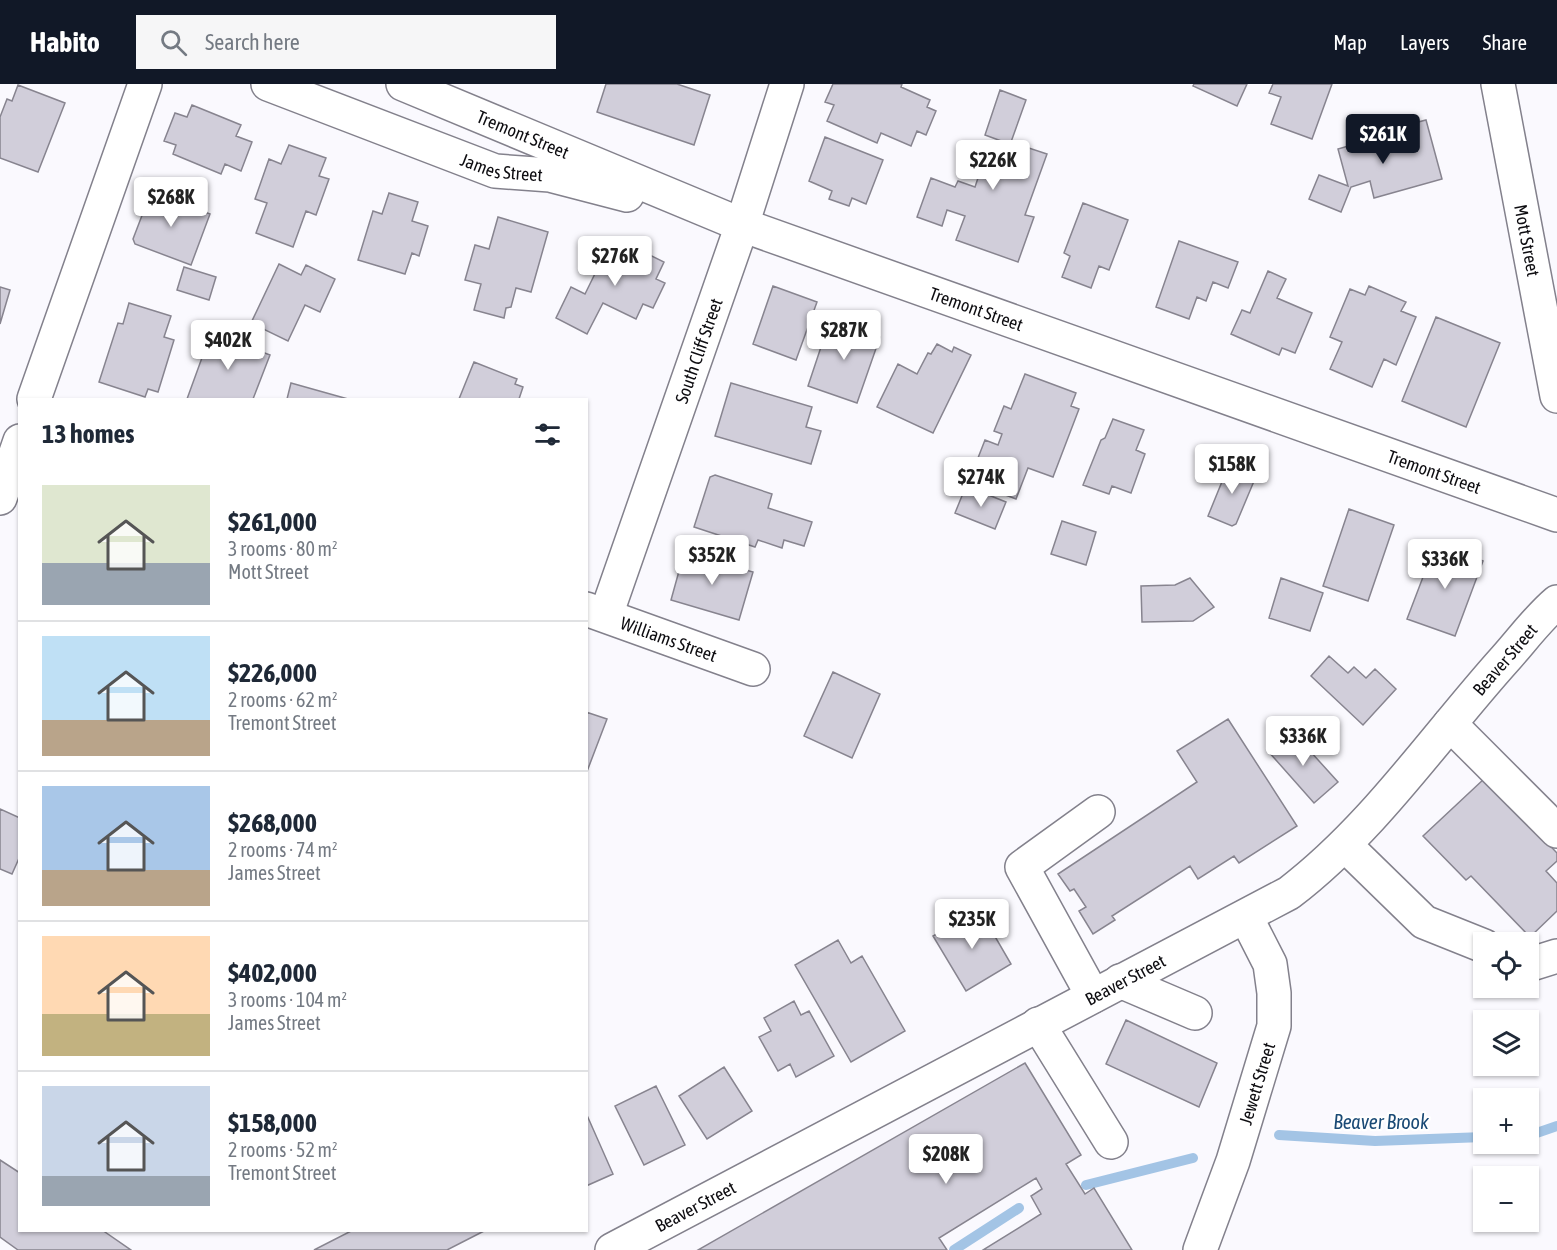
<!DOCTYPE html>
<meta charset="utf-8">
<style>
:root{--surface:#fff;--page:#f6f6f7;--text:#1f2937;--muted:#747a83;--line:#e0e1e3;--accent:#111827}
body{margin:0;font-family:"Asap Condensed",sans-serif;background:var(--page);color:var(--text);height:100vh;display:flex;flex-direction:column;font-size:22px;white-space:nowrap}
*{box-sizing:border-box;margin:0}
p{font-size:20px;color:var(--muted)}
.icon{flex:none;width:33px;height:33px;fill:none;stroke:currentColor;stroke-width:2;stroke-linecap:round;stroke-linejoin:round}
.map{position:relative;flex:1;overflow:hidden}
.side{position:absolute;left:18px;top:314px;width:570px;height:834px;display:flex;flex-direction:column;background:var(--surface);border-radius:0px;box-shadow:0 2px 4px #0004}
.side>*{flex:none}
.fabs{position:absolute;left:1473px;top:848px;display:grid;gap:12px}
.fabs a{display:grid;place-items:center;width:66px;height:66px;border-radius:0px;background:var(--surface);box-shadow:0 2px 4px #0004;font-size:30px}
.price{position:absolute;translate:-50% -51px;padding:0 14px;border-radius:6px;background:#fff;color:#222;font-size:20px;line-height:39px;filter:drop-shadow(0 2px 3px #0008)}
.price::after{content:'';position:absolute;left:50%;top:36px;width:18px;height:14px;margin-left:-9px;background:inherit;clip-path:polygon(0 0,100% 0,50% 100%)}
.price.current{background:var(--accent);color:#fff}
ul{padding:0;list-style:none}
li{display:flex;align-items:center;gap:18px;height:150px;padding:0 24px}
li+li{border-top:2px solid var(--line)}
li span{display:grid;place-items:center;flex:none;width:168px;height:120px;border-radius:0px;color:#555}
li>.icon{margin-inline-start:auto}
span .icon{width:72px;height:72px;fill:#fffc;stroke-width:1}
li b{font-size:26px}
h2{display:flex;justify-content:space-between;align-items:center;height:72px;padding:0 24px;font-size:26px}
header{display:flex;align-items:center;gap:36px;box-sizing:border-box;height:84px;padding:0 30px;background:var(--accent);color:#fff}
header strong{font-size:28px}
nav{display:flex;gap:33px;margin-inline-start:auto;font-size:21px}
.search{width:420px;height:54px;background:var(--page);display:flex;align-items:center;gap:15px;box-sizing:border-box;padding:0 21px;border-radius:0px;color:var(--muted);font-size:22px}
.map>svg:first-child{display:block}
.lines{fill:none;stroke-linecap:round;stroke-linejoin:round}
.stream{stroke:#a3c4e5;stroke-width:10}
.building{fill:#d1ceda;stroke:#87848f;stroke-width:1.5}
.minor-casing{stroke:#83818c;stroke-width:36}
.minor{stroke:#fff;stroke-width:33}
.labels{text-anchor:middle;dominant-baseline:central;stroke-width:4.5;stroke-linejoin:round;paint-order:stroke}
.street-label{font-size:18px;fill:#0e0d11;stroke:#fff}
.water-label{font-size:20px;font-style:italic;fill:#1a4a75;stroke:#fff}
</style>
<header>
<strong>Habito</strong>
<div class="search"><svg class="icon" aria-label="search" viewBox="0 0 24 24"><circle cx="10" cy="10" r="6"/><path d="M15 15l6 6"/></svg>Search here</div>
<nav><a>Map</a><a>Layers</a><a>Share</a></nav>
</header>
<div class="map">
<svg width="1557" height="1166" viewBox="0 0 1557 1166">
<rect width="100%" height="100%" fill="#faf9fe"/>
<g class="lines">
<path class="stream" d="M 1279,1051 L 1375,1057 L 1484,1053
M 1528,1052 L 1557,1042
M 1086,1101 L 1193,1074
M 954,1166 L 1019,1124"/>
</g>
<path class="building" d="M 606,0 L 677,0 L 710,11 L 694,61 L 597,28 Z
M 833,0 L 902,0 L 901,3 L 930,16 L 927,23 L 936,27 L 926,51 L 917,47 L 911,62 L 881,49 L 877,59 L 827,37 L 834,21 L 825,18 Z
M 1194,0 L 1247,0 L 1237,22 L 1193,2 Z
M 1273,0 L 1332,0 L 1312,55 L 1271,40 L 1281,13 L 1269,9 Z
M 18,1 L 65,19 L 38,88 L 0,74 L 0,33 L 7,15 L 12,17 Z
M 1000,6 L 1026,16 L 1011,58 L 1047,70 L 1025,131 L 1034,133 L 1018,178 L 956,156 L 965,132 L 947,126 L 942,142 L 917,133 L 931,94 L 955,103 L 958,97 L 975,103 L 982,82 L 994,86 L 1004,58 L 985,51 Z
M 192,21 L 241,41 L 236,52 L 252,58 L 241,87 L 225,80 L 221,90 L 173,70 L 176,61 L 164,57 L 175,29 L 187,33 Z
M 1426,36 L 1442,95 L 1374,114 L 1370,97 L 1351,103 L 1341,128 L 1309,115 L 1319,91 L 1348,102 L 1338,65 L 1362,58 L 1361,53 Z
M 825,53 L 883,76 L 866,120 L 852,114 L 849,122 L 829,115 L 832,107 L 809,97 Z
M 289,61 L 326,74 L 319,92 L 329,95 L 316,131 L 306,127 L 293,163 L 256,149 L 267,119 L 255,115 L 269,75 L 281,80 Z
M 151,108 L 210,130 L 191,181 L 135,160 L 133,155 Z
M 389,109 L 418,118 L 412,137 L 428,142 L 419,172 L 412,169 L 405,190 L 358,176 L 373,127 L 382,130 Z
M 1083,119 L 1128,136 L 1109,186 L 1099,182 L 1091,204 L 1062,193 L 1070,172 L 1064,169 Z
M 498,133 L 548,148 L 531,208 L 516,204 L 511,223 L 506,224 L 504,234 L 474,226 L 481,200 L 465,196 L 475,161 L 489,165 Z
M 613,153 L 664,178 L 656,195 L 665,199 L 653,224 L 643,220 L 636,235 L 603,219 L 587,250 L 556,234 L 571,203 L 585,210 Z
M 1179,157 L 1238,178 L 1228,204 L 1213,198 L 1206,217 L 1197,213 L 1189,235 L 1156,223 Z
M 279,180 L 301,191 L 306,181 L 335,195 L 320,228 L 305,221 L 288,257 L 251,239 Z
M 184,183 L 216,193 L 209,216 L 177,206 Z
M 1268,187 L 1286,195 L 1277,214 L 1312,229 L 1295,269 L 1282,264 L 1279,271 L 1231,250 L 1242,226 L 1250,229 Z
M 773,202 L 817,218 L 796,276 L 753,260 Z
M 1369,202 L 1406,218 L 1401,227 L 1416,233 L 1396,281 L 1384,275 L 1372,303 L 1330,285 L 1342,258 L 1330,253 L 1350,205 L 1365,211 Z
M 0,203 L 10,206 L 0,240 Z
M 129,219 L 171,232 L 164,253 L 174,256 L 158,308 L 148,305 L 145,313 L 99,298 L 118,239 L 123,240 Z
M 1436,233 L 1500,259 L 1466,343 L 1402,317 Z
M 830,236 L 880,253 L 857,319 L 808,302 Z
M 211,249 L 270,271 L 253,315 L 187,315 Z
M 937,260 L 952,268 L 954,263 L 971,271 L 933,349 L 877,323 L 898,280 L 917,290 L 928,269 L 931,270 Z
M 474,278 L 517,295 L 515,300 L 523,303 L 519,315 L 459,315 Z
M 1025,290 L 1076,309 L 1071,322 L 1079,325 L 1053,393 L 1028,384 L 1016,415 L 969,397 L 985,356 L 998,361 L 1002,350 L 994,347 L 1004,322 L 1011,325 Z
M 291,299 L 348,315 L 287,315 Z
M 731,299 L 812,323 L 806,343 L 821,347 L 811,380 L 715,352 Z
M 1113,335 L 1144,346 L 1136,366 L 1145,370 L 1131,409 L 1112,402 L 1109,410 L 1083,401 L 1101,356 L 1105,354 Z
M 1230,378 L 1257,390 L 1236,440 L 1232,442 L 1208,432 Z
M 715,391 L 772,410 L 768,424 L 812,438 L 804,462 L 784,456 L 782,464 L 758,456 L 755,463 L 694,443 L 710,393 Z
M 966,402 L 1006,418 L 995,445 L 955,429 Z
M 1349,425 L 1394,441 L 1368,517 L 1323,502 Z
M 1062,437 L 1096,448 L 1086,481 L 1051,470 Z
M 1436,459 L 1483,477 L 1455,552 L 1407,535 Z
M 684,469 L 753,488 L 739,536 L 671,516 Z
M 1190,494 L 1214,523 L 1193,537 L 1142,538 L 1141,502 L 1175,501 Z
M 1281,494 L 1323,509 L 1310,547 L 1269,534 Z
M 1329,572 L 1348,589 L 1354,583 L 1366,594 L 1375,585 L 1396,605 L 1363,641 L 1311,592 Z
M 833,588 L 880,610 L 852,674 L 804,652 Z
M 586,628 L 607,635 L 586,690 Z
M 1228,635 L 1297,742 L 1239,779 L 1234,772 L 1198,795 L 1190,782 L 1112,832 L 1115,836 L 1093,850 L 1079,827 L 1086,823 L 1074,805 L 1070,807 L 1058,790 L 1197,698 L 1177,667 Z
M 1291,646 L 1338,698 L 1314,719 L 1268,667 Z
M 1485,694 L 1557,769 L 1557,777 L 1546,787 L 1557,799 L 1557,827 L 1530,853 L 1471,792 L 1466,796 L 1423,752 Z
M 0,725 L 20,734 L 20,772 L 12,790 L 0,785 Z
M 979,825 L 1011,880 L 966,907 L 933,852 Z
M 838,856 L 851,879 L 862,872 L 905,947 L 851,978 L 795,881 Z
M 794,917 L 801,931 L 809,927 L 834,972 L 796,993 L 790,980 L 778,987 L 759,953 L 771,947 L 764,934 Z
M 1126,936 L 1217,979 L 1199,1023 L 1106,980 Z
M 1025,979 L 1081,1071 L 1066,1080 L 1085,1110 L 1094,1104 L 1132,1166 L 983,1166 L 1041,1130 L 1031,1112 L 1042,1105 L 1036,1094 L 939,1154 L 947,1166 L 698,1166 Z
M 724,983 L 752,1027 L 707,1055 L 679,1012 Z
M 656,1002 L 685,1061 L 644,1081 L 615,1022 Z
M 586,1029 L 613,1090 L 586,1102 Z
M 0,1076 L 20,1089 L 20,1146 L 102,1146 L 131,1166 L 18,1166 L 0,1153 Z
M 353,1146 L 486,1146 L 447,1166 L 314,1166 Z"/>
<g class="lines">
<g class="minor-casing">
<g id="minor">
<path id="s1" d="M 268,0 L 495,87 L 550,91 L 627,111"/>
<path id="s2" d="M 403,0 L 742,141 L 1557,431"/>
<path id="s3" d="M 1498,0 L 1557,312"/>
<path d="M 34,315 L 145,0"/>
<path d="M 0,414 L 20,357"/>
<path id="s4" d="M 586,525 L 753,585"/>
<path id="s5" d="M 606,531 L 742,141 L 787,0"/>
<path d="M 1450,640 L 1557,747"/>
<path d="M 1345,761 L 1424,838 L 1484,862"/>
<path d="M 1528,881 L 1557,872"/>
<path d="M 1120,897 L 1195,929"/>
<path d="M 1093,912 L 1022,783 L 1098,728"/>
<path d="M 1038,940 L 1111,1058"/>
<path id="s6" d="M 612,1166 L 1289,809 C 1374,744 1434,654 1505,575 C 1522,556 1538,534 1557,518"/>
<path id="s7" d="M 1200,1166 L 1233,1077 L 1274,942 L 1274,909 L 1270,880 L 1246,833"/>
</g>
</g>
<use href="#minor" class="minor"/>
</g>
<g class="labels">
<g class="street-label">
<text stroke="none"><textPath href="#s2" startOffset="130">Tremont Street</textPath></text>
<text stroke="none"><textPath href="#s1" startOffset="249">James Street</textPath></text>
<text stroke="none"><textPath href="#s3" startOffset="159">Mott Street</textPath></text>
<text stroke="none"><textPath href="#s2" startOffset="616">Tremont Street</textPath></text>
<text stroke="none"><textPath href="#s5" startOffset="280">South Cliff Street</textPath></text>
<text stroke="none"><textPath href="#s2" startOffset="1102">Tremont Street</textPath></text>
<text stroke="none"><textPath href="#s4" startOffset="88">Williams Street</textPath></text>
<text stroke="none"><textPath href="#s6" startOffset="1084">Beaver Street</textPath></text>
<text stroke="none"><textPath href="#s6" startOffset="580">Beaver Street</textPath></text>
<text stroke="none"><textPath href="#s7" startOffset="176">Jewett Street</textPath></text>
<text stroke="none"><textPath href="#s6" startOffset="94">Beaver Street</textPath></text>
</g>
<g class="water-label">
<text x="1381" y="1037">Beaver Brook</text>
</g>
</g>
</svg>
<div class="fabs">
<a><svg class="icon" aria-label="locate" viewBox="0 0 24 24"><circle cx="12" cy="12" r="6"/><path d="M12 2v4M12 18v4M2 12h4M18 12h4"/></svg></a>
<a><svg class="icon" aria-label="layers" viewBox="0 0 24 24"><path d="M12 4l9 5-9 5-9-5zM3 14l9 5 9-5"/></svg></a>
<a>+</a>
<a>−</a>
</div>
<b class="price current" style="left:1383px;top:81px">$261K</b>
<b class="price" style="left:993px;top:107px">$226K</b>
<b class="price" style="left:171px;top:144px">$268K</b>
<b class="price" style="left:615px;top:203px">$276K</b>
<b class="price" style="left:844px;top:277px">$287K</b>
<b class="price" style="left:228px;top:287px">$402K</b>
<b class="price" style="left:1232px;top:411px">$158K</b>
<b class="price" style="left:981px;top:424px">$274K</b>
<b class="price" style="left:712px;top:502px">$352K</b>
<b class="price" style="left:1445px;top:506px">$336K</b>
<b class="price" style="left:1303px;top:683px">$336K</b>
<b class="price" style="left:972px;top:866px">$235K</b>
<b class="price" style="left:946px;top:1101px">$208K</b>
<section class="side">
<h2>13 homes<svg class="icon" aria-label="filters" viewBox="0 0 24 24"><path d="M4 7h16M4 17h16"/><circle cx="9" cy="7" r="2"/><circle cx="15" cy="17" r="2"/></svg></h2>
<ul>
<li><span style="background:linear-gradient(#dfe7d0 65%,#9aa5b1 0)"><svg class="icon" aria-label="home" viewBox="0 0 24 24"><path d="M3 11l9-7 9 7M6 9v11h12V9"/></svg></span><div><b>$261,000</b><p>3 rooms · 80 m²</p><p>Mott Street</p></div></li>
<li><span style="background:linear-gradient(#bfe0f5 70%,#b9a48a 0)"><svg class="icon" aria-label="home" viewBox="0 0 24 24"><path d="M3 11l9-7 9 7M6 9v11h12V9"/></svg></span><div><b>$226,000</b><p>2 rooms · 62 m²</p><p>Tremont Street</p></div></li>
<li><span style="background:linear-gradient(#a9c7e8 70%,#b9a48a 0)"><svg class="icon" aria-label="home" viewBox="0 0 24 24"><path d="M3 11l9-7 9 7M6 9v11h12V9"/></svg></span><div><b>$268,000</b><p>2 rooms · 74 m²</p><p>James Street</p></div></li>
<li><span style="background:linear-gradient(#ffd9b3 65%,#c2b280 0)"><svg class="icon" aria-label="home" viewBox="0 0 24 24"><path d="M3 11l9-7 9 7M6 9v11h12V9"/></svg></span><div><b>$402,000</b><p>3 rooms · 104 m²</p><p>James Street</p></div></li>
<li><span style="background:linear-gradient(#c9d6e8 75%,#9aa5b1 0)"><svg class="icon" aria-label="home" viewBox="0 0 24 24"><path d="M3 11l9-7 9 7M6 9v11h12V9"/></svg></span><div><b>$158,000</b><p>2 rooms · 52 m²</p><p>Tremont Street</p></div></li>
</ul>
</section>
</div>
